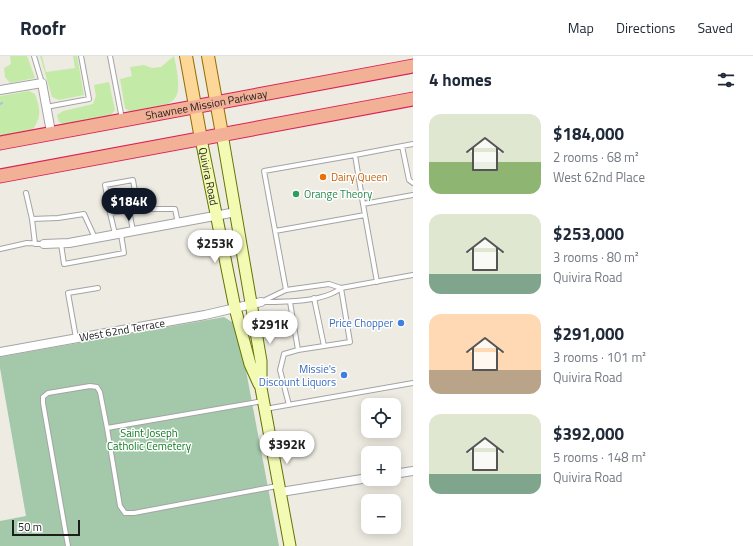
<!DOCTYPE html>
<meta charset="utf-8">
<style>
:root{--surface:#fff;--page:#f2f2f3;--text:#1f2937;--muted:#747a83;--line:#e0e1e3;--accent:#111827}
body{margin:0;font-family:"Titillium Web",sans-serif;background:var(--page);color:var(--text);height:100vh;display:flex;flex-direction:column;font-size:15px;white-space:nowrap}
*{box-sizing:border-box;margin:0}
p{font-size:13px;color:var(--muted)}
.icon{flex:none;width:22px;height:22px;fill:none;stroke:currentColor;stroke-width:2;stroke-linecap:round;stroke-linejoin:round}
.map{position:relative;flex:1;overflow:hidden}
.drawer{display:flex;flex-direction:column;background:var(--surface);width:340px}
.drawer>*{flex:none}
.tools{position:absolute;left:361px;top:342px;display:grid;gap:8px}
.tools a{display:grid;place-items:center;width:40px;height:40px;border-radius:8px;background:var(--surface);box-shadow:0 2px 10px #0003;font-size:20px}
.scale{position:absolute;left:12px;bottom:10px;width:68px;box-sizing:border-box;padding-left:4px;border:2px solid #1d1d1d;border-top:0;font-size:11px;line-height:14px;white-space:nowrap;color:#1d1d1d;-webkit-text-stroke:3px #fff;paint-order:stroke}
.price{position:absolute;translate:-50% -34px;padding:0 9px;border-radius:14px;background:#fff;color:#222;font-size:13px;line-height:26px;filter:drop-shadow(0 1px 2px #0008)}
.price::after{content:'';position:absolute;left:50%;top:24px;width:12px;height:9px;margin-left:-6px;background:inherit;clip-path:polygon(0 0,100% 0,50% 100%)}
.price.active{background:var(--accent);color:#fff}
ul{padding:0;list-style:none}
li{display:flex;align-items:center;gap:12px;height:100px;padding:0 16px}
li span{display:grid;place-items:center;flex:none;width:112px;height:80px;border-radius:12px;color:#555}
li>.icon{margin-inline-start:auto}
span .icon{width:48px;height:48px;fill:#fffc;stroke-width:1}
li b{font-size:17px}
h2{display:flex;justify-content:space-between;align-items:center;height:48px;padding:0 16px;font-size:17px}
header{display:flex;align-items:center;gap:24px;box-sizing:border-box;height:56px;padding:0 20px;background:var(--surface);border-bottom:1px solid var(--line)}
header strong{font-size:19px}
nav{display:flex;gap:22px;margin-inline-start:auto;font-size:14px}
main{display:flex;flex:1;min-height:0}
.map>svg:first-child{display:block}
.grass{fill:#c4eaa7}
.cemetery{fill:#a3c8aa}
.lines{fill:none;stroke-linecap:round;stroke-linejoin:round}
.stream{stroke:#a1ccdd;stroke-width:2.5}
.service-casing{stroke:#a4a4a4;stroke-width:6}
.minor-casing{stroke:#a4a4a4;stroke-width:10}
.secondary-casing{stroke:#627503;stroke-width:13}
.primary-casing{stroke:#956c00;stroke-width:14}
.trunk-casing{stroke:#db2157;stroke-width:15}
.service{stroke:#fff;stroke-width:4}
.minor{stroke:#fff;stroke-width:8}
.secondary{stroke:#f3fab4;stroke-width:11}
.primary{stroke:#fdd798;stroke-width:12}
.trunk{stroke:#f2b096;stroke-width:13}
.food-dot{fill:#e8710a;stroke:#fff;stroke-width:1.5}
.leisure-dot{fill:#2e9e5b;stroke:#fff;stroke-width:1.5}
.shop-dot{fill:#3f7fe0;stroke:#fff;stroke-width:1.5}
.labels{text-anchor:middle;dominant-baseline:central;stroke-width:3;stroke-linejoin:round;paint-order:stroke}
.street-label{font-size:11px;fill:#1d1d1d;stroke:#fff}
.food-label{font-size:11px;fill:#c56008;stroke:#fff;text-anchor:start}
.leisure-label{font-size:11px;fill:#27864d;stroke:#fff;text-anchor:start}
.shop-label{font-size:11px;fill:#366cbe;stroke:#fff;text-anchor:end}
.park-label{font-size:11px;fill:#097c19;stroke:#fff}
</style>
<header>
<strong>Roofr</strong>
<nav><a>Map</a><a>Directions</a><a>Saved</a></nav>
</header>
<main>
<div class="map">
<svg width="413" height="490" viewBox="0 0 413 490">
<rect width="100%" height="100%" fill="#eeebe2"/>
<path class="grass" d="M 10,0 L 27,0 L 35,22 L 10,27 L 5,21 L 4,12 L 11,8 Z
M 40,0 L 42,0 L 46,16 L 75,12 L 73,0 L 77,0 L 84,39 L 59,44 L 52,41 Z
M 174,0 C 185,52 176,47 130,56 L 125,52 L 120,23 L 132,20 L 130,11 L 144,9 L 152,12 L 161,11 Z
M 109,26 L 115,54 L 111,59 L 64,68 L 59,66 L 57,59 L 63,55 L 93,48 L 96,40 L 94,29 Z
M 29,35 L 35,38 C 40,53 42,60 33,73 L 0,80 L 0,40 Z"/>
<path class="cemetery" d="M 224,261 L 235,268 L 244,304 L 279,490 L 0,490 L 0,465 L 26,460 L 0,312 L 0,301 Z"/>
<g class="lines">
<path class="stream" d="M 0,48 L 2,47"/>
<g class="service-casing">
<path id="service" d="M 34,0 L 42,27
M 110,0 L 122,63
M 46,51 L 89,43 L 81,0
M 402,90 L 409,124 L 413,127
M 355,99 L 413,88
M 26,137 L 32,163
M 138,153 L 133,124 L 105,129 L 110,157 L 138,153 L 175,153 L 178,167
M 129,154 L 133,175
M 110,157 L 115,178
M 275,175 L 365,159
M 35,188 L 32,163 L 58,162 L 84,158 L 95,182
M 61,188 L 64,208 L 124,197 L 121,178
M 0,193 L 27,187 L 44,188
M 377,226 L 363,148 L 413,139
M 286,234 L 264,115 L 355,99 L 363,148
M 314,242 L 324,290
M 261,246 L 286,234 L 329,228 L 341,232 L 413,219
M 263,246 C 285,246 324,246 341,232
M 76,282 L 68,237 L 98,232
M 298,294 L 350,286 L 341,232
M 289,349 L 280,314 L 284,298 L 298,294 L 290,246
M 265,353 L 413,327
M 107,372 L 120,450 L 125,457 L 134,457 L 277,430
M 68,490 L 43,347 L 43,341 L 48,337 L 90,330 L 97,331 L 100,336 L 107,372 L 263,345"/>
</g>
<g class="minor-casing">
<path id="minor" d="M 0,34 L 42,27 L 51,76
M 44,188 L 69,187 L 236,156
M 0,296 L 205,259 L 261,246
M 394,418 L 413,415
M 281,436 L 368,422"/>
</g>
<g class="secondary-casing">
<g id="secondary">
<path d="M 222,78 L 261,305 L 261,332 L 290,490"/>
<path id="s1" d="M 201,83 L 235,252 L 250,308 L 259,328"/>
</g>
</g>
<g class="primary-casing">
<path id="primary" d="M 186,0 L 201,83
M 208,0 L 222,78"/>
</g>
<g class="trunk-casing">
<g id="trunk">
<path id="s2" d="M 0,87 L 413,10"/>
<path d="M 0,120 L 413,43"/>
</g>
</g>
<use href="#service" class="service"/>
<use href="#minor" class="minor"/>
<use href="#secondary" class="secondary"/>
<use href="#primary" class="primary"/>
<use href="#trunk" class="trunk"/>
</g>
<circle class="food-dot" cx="323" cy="121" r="4"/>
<circle class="leisure-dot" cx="296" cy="138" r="4"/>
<g class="shop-dot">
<circle cx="401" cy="267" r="4"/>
<circle cx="344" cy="319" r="4"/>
</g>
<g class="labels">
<g class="street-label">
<text stroke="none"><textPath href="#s2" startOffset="210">Shawnee Mission Parkway</textPath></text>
<text stroke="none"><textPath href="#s1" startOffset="38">Quivira Road</textPath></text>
<text transform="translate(122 274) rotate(-10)">West 62nd Terrace</text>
</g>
<g class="food-label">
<text x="331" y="121">Dairy Queen</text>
</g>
<g class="leisure-label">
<text x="304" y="138">Orange Theory</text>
</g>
<g class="shop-label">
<text x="393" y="267">Price Chopper</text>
<text x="336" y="313">Missie's<tspan x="336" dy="13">Discount Liquors</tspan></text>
</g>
<g class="park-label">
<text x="149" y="377">Saint Joseph<tspan x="149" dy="13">Catholic Cemetery</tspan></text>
</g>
</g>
</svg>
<div class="tools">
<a><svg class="icon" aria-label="locate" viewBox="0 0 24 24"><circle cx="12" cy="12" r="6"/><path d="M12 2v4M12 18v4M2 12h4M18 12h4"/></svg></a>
<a>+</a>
<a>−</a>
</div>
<div class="scale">50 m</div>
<b class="price active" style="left:129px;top:166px">$184K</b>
<b class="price" style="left:215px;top:208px">$253K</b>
<b class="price" style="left:270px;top:289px">$291K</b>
<b class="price" style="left:287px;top:409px">$392K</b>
</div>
<section class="drawer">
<h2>4 homes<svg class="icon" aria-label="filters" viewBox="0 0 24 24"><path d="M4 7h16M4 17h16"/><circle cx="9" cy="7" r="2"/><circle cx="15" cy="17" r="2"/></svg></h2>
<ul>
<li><span style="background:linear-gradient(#dfe7d0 60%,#8fb573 0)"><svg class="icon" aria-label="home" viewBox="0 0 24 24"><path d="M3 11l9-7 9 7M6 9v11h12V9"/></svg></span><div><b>$184,000</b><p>2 rooms · 68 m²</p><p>West 62nd Place</p></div></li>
<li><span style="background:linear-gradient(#dfe7d0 75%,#7fa58c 0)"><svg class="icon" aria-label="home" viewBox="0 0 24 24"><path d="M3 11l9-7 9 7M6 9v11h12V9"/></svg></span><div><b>$253,000</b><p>3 rooms · 80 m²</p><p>Quivira Road</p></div></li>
<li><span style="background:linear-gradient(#ffd9b3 70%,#b9a48a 0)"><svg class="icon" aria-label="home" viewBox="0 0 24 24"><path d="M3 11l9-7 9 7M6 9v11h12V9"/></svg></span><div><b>$291,000</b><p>3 rooms · 101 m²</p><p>Quivira Road</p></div></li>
<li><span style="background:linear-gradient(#dfe7d0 75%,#7fa58c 0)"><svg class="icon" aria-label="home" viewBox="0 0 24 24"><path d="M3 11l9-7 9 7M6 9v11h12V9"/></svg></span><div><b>$392,000</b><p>5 rooms · 148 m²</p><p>Quivira Road</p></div></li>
</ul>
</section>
</main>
